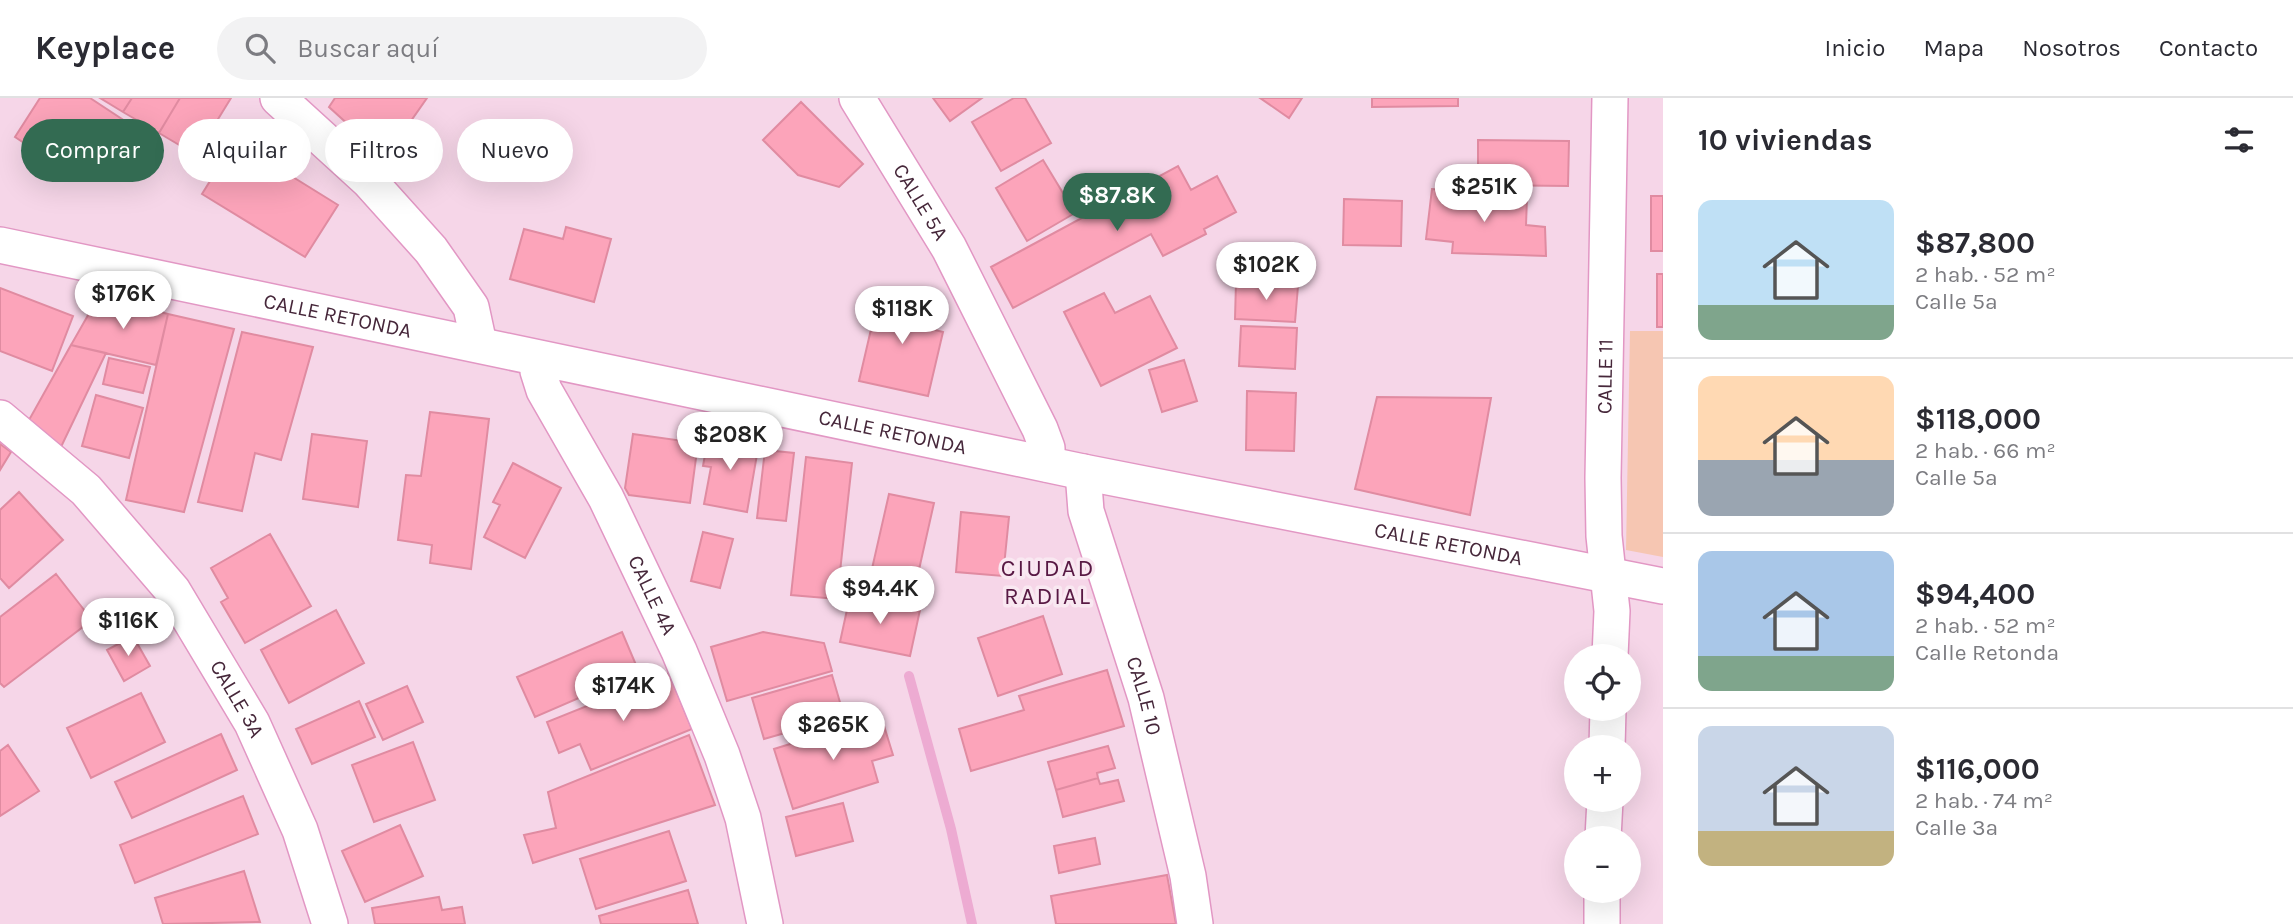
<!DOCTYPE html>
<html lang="es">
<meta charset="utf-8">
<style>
:root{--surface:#fff;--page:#f2f2f3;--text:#2b2b33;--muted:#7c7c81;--line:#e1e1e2;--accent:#336b52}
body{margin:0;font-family:Karla,sans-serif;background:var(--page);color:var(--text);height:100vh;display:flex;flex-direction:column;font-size:26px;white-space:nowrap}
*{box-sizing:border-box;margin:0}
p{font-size:23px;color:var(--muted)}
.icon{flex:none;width:38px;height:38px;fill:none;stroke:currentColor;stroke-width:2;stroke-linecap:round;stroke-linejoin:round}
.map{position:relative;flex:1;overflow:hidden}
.drawer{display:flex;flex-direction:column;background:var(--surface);width:630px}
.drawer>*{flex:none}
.guide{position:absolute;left:21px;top:21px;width:665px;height:63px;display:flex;gap:14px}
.fabs{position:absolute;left:1564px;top:546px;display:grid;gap:14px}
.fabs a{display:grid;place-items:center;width:77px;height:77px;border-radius:50%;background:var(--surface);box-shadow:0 7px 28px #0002;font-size:35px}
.price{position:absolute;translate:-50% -60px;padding:0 16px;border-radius:24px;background:#fff;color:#222;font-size:23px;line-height:46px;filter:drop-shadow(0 2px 4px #0008)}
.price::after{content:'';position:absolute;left:50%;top:42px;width:21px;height:16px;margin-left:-10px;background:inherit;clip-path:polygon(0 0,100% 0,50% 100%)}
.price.current{background:var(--accent);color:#fff}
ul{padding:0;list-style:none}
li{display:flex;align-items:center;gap:21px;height:175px;padding:0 35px}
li+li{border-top:2px solid var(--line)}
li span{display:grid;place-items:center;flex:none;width:196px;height:140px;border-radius:14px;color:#555}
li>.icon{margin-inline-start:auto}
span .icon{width:84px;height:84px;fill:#fffc;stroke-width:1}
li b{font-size:30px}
h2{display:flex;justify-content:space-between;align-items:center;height:84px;padding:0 35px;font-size:30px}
.tag{padding:0 24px;border-radius:32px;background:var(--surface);box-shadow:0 7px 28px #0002;font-size:24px;line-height:63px}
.tag.current{background:var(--accent);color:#fff}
header{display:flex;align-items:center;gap:42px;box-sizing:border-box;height:98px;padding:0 35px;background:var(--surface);border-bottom:2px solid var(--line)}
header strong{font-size:33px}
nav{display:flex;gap:38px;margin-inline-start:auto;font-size:24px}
.search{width:490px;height:63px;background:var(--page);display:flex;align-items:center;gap:18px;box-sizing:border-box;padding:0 24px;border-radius:38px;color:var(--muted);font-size:26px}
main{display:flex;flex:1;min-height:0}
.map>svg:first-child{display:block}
.green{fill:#f6c6b2}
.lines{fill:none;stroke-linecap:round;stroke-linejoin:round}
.stream{stroke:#edabd2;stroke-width:10}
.building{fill:#fca4ba;stroke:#e08ba1;stroke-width:2}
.minor-casing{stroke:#e297c4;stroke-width:38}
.minor{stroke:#fff;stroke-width:35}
.labels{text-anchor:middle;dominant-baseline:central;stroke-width:7;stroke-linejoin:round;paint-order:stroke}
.street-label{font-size:21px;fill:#46273a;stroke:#f9e8f1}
.quarter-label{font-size:24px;letter-spacing:2px;fill:#581944;stroke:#f9e8f1}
</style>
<header>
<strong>Keyplace</strong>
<div class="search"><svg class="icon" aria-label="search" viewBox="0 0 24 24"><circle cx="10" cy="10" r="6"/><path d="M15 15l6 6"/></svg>Buscar aquí</div>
<nav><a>Inicio</a><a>Mapa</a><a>Nosotros</a><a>Contacto</a></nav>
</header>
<main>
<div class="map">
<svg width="1663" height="826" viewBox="0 0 1663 826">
<rect width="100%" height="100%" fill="#f6d6e8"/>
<path class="green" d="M 1630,233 L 1663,233 L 1663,459 L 1626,452 Z"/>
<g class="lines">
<path class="stream" d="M 909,578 L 951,731 L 972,826"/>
</g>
<path class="building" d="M 40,0 L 90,0 L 128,25 L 93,77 L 76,66 L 69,75 L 15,39 Z
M 100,0 L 132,0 L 123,14 Z
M 132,0 L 180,0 L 159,35 L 123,14 Z
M 180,0 L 231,0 L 196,57 L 159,35 Z
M 335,0 L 427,0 L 385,60 L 329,9 Z
M 933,0 L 982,0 L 950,23 Z
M 1014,0 L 1025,0 L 1051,45 L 1001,73 L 972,24 Z
M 1260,0 L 1302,0 L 1289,20 Z
M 1372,0 L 1458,0 L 1458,8 L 1372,9 Z
M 801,4 L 863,66 L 839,89 L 798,77 L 763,42 Z
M 1478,42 L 1569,43 L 1568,88 L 1478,87 Z
M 235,43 L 338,107 L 305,159 L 202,96 Z
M 1043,62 L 1075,115 L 1027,143 L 996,90 Z
M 1178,68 L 1191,92 L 1217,78 L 1236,114 L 1204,131 L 1206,136 L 1163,158 L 1151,136 L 1013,210 L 991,169 Z
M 1432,91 L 1527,100 L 1526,127 L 1545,129 L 1546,158 L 1452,155 L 1453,144 L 1426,141 Z
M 1651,98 L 1663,98 L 1663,153 L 1651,153 Z
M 1344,101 L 1402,103 L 1401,148 L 1343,147 Z
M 566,129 L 611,141 L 594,204 L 510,181 L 524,131 L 563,141 Z
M 1657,176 L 1663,176 L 1663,229 L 1657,229 Z
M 1236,184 L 1298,188 L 1295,224 L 1235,221 Z
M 0,190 L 73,218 L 52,273 L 0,253 Z
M 1104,195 L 1115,215 L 1150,198 L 1177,250 L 1101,288 L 1064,214 Z
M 879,197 L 940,211 L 935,232 L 943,234 L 928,298 L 859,283 Z
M 99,198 L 168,216 L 156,267 L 71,247 Z
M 168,216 L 234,231 L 184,414 L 126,402 Z
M 1241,228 L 1297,230 L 1295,271 L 1239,268 Z
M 242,234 L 313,249 L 281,362 L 255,355 L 242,413 L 198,404 Z
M 71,247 L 106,255 L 60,351 L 29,322 Z
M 109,260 L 150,269 L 143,295 L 103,286 Z
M 1184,262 L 1197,303 L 1162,314 L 1149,272 Z
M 1247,293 L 1296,295 L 1294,353 L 1246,352 Z
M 96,297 L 143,310 L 129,360 L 82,348 Z
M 1377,299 L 1491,300 L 1470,417 L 1355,391 Z
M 430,314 L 489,321 L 471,471 L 430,465 L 432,447 L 398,442 L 406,377 L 421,378 Z
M 709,335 L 759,345 L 747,414 L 704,406 L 711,369 L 703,368 Z
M 312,336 L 367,343 L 358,409 L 303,401 Z
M 633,336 L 698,345 L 690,405 L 629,397 L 625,390 Z
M 0,346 L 11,354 L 0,372 Z
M 765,352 L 794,355 L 786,423 L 757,420 Z
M 806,359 L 852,365 L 837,501 L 791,497 Z
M 513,365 L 561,390 L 525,460 L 484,439 L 500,407 L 493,404 Z
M 19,394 L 63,442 L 9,490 L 0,480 L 0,412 Z
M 889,396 L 934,405 L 911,507 L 866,497 Z
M 961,414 L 1009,419 L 1003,478 L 956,474 Z
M 703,434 L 733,441 L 720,490 L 691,483 Z
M 270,436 L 311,508 L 245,545 L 221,504 L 228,500 L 211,470 Z
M 56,476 L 92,522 L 4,589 L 0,585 L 0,519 Z
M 850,498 L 920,512 L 910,558 L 840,544 Z
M 336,512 L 364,565 L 289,605 L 261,552 Z
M 1043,518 L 1062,576 L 998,598 L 978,540 Z
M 622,534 L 639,574 L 535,619 L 517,579 Z
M 763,534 L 824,545 L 832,573 L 727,603 L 711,549 Z
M 133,538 L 150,568 L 124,583 L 107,552 Z
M 1107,572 L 1124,628 L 971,673 L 959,631 L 1024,612 L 1019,598 Z
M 669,575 L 692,631 L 591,672 L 580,646 L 559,655 L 547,624 Z
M 832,577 L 844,618 L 764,641 L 752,600 Z
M 407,588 L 423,624 L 383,642 L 366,606 Z
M 141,595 L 165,644 L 91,680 L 67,630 Z
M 359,603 L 375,639 L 312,666 L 296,631 Z
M 881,618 L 893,657 L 872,663 L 878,684 L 793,711 L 774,651 Z
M 221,636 L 237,672 L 132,720 L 115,684 Z
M 689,637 L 715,707 L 533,765 L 524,737 L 556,730 L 548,694 Z
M 413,644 L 435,702 L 374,724 L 352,667 Z
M 8,647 L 39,693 L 0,718 L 0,653 Z
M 1108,648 L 1115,670 L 1097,675 L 1098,680 L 1056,692 L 1048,664 Z
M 1098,680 L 1100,686 L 1118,682 L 1124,703 L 1063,719 L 1056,692 Z
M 243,698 L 258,736 L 135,785 L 120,747 Z
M 843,705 L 853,743 L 796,758 L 786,719 Z
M 400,727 L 423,778 L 365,804 L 342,753 Z
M 669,733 L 686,783 L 596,811 L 580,761 Z
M 1095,740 L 1100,766 L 1059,775 L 1054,748 Z
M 244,773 L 260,824 L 163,826 L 155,800 Z
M 1167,777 L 1176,826 L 1056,826 L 1051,798 Z
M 688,792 L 698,826 L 601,826 L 599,818 Z
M 439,799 L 442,812 L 462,809 L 465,826 L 375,826 L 372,810 Z"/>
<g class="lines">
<g class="minor-casing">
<g id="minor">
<path d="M 278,0 L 369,83 L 431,152 L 471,209 L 479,246"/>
<path id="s1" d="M 857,0 L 949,150 L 1040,331 L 1047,350 L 1047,366"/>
<path id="s2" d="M 0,147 L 1083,374 L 1663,488"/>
<path id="s3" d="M 538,261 L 538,273 L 544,292 L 606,400 L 679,553 L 722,657 L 743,720 L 765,826"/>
<path id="s4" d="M 0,320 L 86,392 L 173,493 L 252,625 L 300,732 L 330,826"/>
<path id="s5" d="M 1083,374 L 1086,413 L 1146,600 L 1188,778 L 1195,826"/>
<path id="s6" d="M 1610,558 L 1612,513 L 1604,438 L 1603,380 L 1610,0"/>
<path d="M 1607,649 L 1608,611"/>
<path d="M 1603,740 L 1605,702"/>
<path d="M 1602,826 L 1602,793"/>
</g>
</g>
<use href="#minor" class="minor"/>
</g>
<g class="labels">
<g class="street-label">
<text stroke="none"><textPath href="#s1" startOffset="122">CALLE 5A</textPath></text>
<text stroke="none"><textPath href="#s2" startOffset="345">CALLE RETONDA</textPath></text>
<text stroke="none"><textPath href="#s6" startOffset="280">CALLE 11</textPath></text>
<text stroke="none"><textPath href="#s2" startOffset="912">CALLE RETONDA</textPath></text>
<text stroke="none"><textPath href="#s2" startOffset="1479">CALLE RETONDA</textPath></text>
<text stroke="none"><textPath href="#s3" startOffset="264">CALLE 4A</textPath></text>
<text stroke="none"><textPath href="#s5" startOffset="233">CALLE 10</textPath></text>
<text stroke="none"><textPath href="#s4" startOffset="371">CALLE 3A</textPath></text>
</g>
<g class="quarter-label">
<text x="1048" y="470">CIUDAD<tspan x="1048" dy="28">RADIAL</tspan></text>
</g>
</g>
</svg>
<div class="fabs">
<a><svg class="icon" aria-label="locate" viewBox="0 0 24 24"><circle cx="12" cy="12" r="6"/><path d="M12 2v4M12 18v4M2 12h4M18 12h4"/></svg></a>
<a>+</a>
<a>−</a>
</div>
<b class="price" style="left:1484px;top:126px">$251K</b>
<b class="price current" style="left:1117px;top:135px">$87.8K</b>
<b class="price" style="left:1266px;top:204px">$102K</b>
<b class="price" style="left:123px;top:233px">$176K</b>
<b class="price" style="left:902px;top:248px">$118K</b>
<b class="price" style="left:730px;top:374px">$208K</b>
<b class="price" style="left:880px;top:528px">$94.4K</b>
<b class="price" style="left:128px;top:560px">$116K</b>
<b class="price" style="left:623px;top:625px">$174K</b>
<b class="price" style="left:833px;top:664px">$265K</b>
<div class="guide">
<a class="tag current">Comprar</a>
<a class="tag">Alquilar</a>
<a class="tag">Filtros</a>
<a class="tag">Nuevo</a>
</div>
</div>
<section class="drawer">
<h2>10 viviendas<svg class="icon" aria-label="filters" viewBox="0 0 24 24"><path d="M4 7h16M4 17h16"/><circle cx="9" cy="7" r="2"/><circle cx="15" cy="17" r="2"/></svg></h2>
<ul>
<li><span style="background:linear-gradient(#bfe0f5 75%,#7fa58c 0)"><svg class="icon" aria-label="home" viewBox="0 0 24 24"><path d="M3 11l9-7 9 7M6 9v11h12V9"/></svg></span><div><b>$87,800</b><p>2 hab. · 52 m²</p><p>Calle 5a</p></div></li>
<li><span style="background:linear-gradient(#ffd9b3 60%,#9aa5b1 0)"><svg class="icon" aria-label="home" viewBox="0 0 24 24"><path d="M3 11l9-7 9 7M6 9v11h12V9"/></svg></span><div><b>$118,000</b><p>2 hab. · 66 m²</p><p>Calle 5a</p></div></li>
<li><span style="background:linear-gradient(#a9c7e8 75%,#7fa58c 0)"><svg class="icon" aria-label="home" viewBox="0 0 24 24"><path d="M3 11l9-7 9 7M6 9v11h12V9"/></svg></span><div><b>$94,400</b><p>2 hab. · 52 m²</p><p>Calle Retonda</p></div></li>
<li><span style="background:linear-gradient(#c9d6e8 75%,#c2b280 0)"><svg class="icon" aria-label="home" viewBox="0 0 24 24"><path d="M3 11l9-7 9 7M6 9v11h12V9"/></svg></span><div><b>$116,000</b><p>2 hab. · 74 m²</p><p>Calle 3a</p></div></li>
</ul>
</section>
</main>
